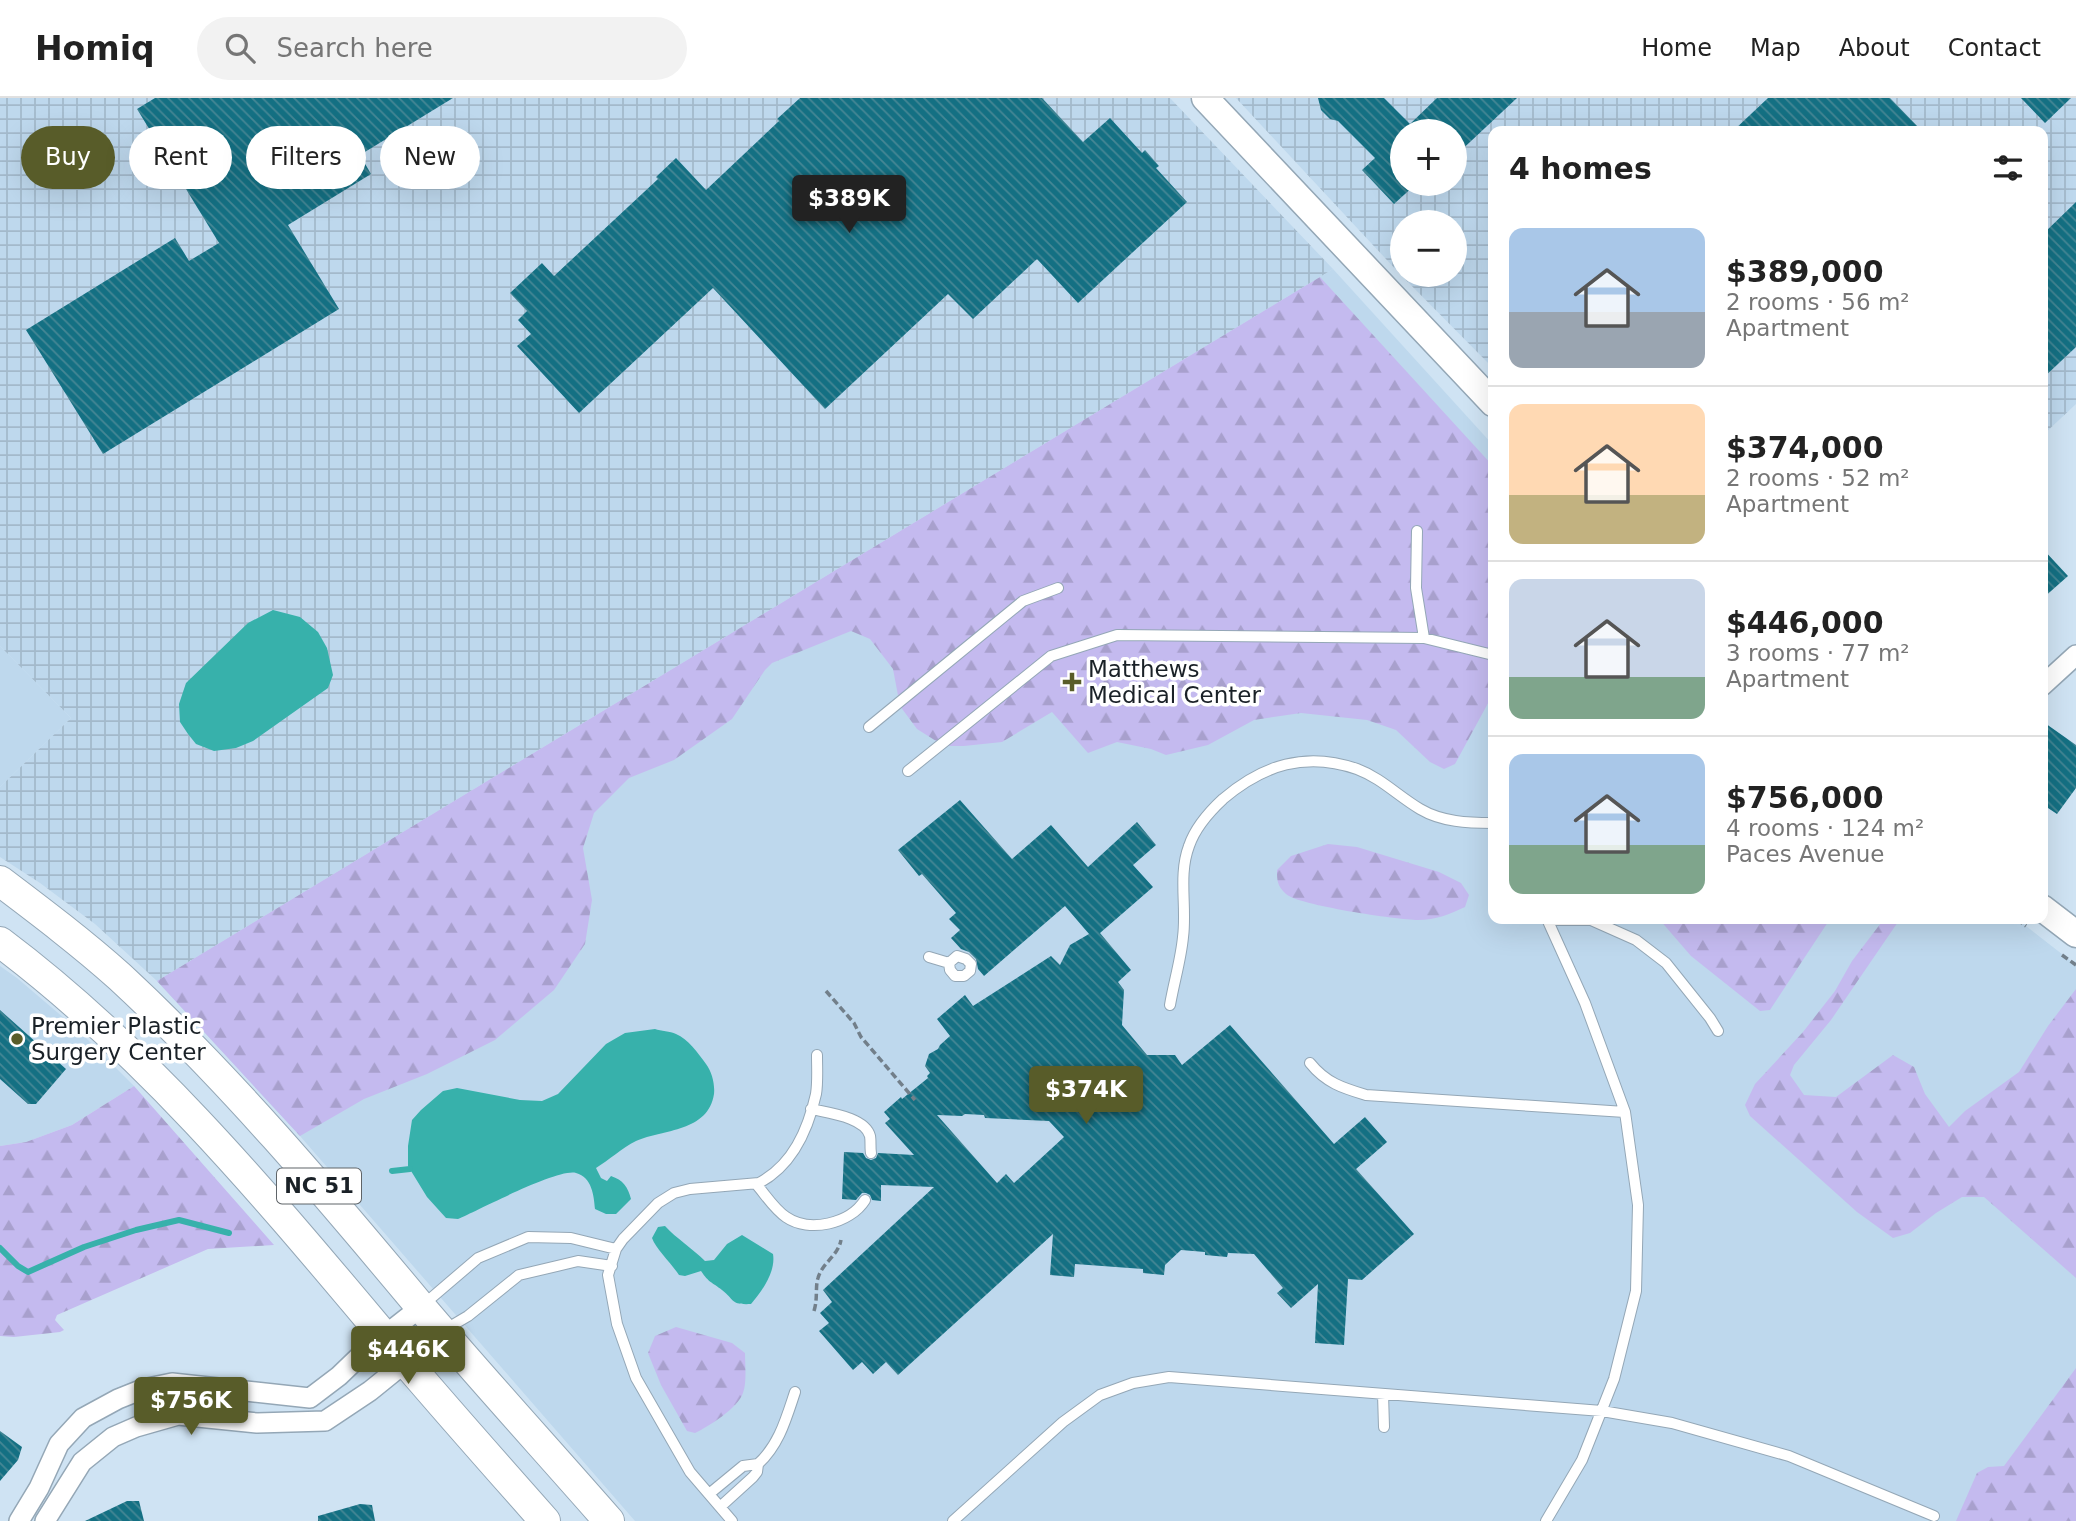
<!DOCTYPE html>
<meta charset="utf-8">
<style>
:root{--surface:#fff;--page:#f2f2f2;--text:#222;--muted:#767676;--line:#e0e0e0;--accent:#585c29}
body{margin:0;font-family:"DejaVu Sans",sans-serif;background:var(--page);color:var(--text);height:100vh;display:flex;flex-direction:column;font-size:26px;white-space:nowrap}
*{box-sizing:border-box;margin:0}
p{font-size:23px;color:var(--muted)}
.icon{flex:none;width:38px;height:38px;fill:none;stroke:currentColor;stroke-width:2;stroke-linecap:round;stroke-linejoin:round}
.map{position:relative;flex:1;overflow:hidden}
.details{position:absolute;left:1488px;top:28px;width:560px;height:798px;display:flex;flex-direction:column;background:var(--surface);border-radius:14px;box-shadow:0 7px 28px #0002}
.details>*{flex:none}
.top-card{position:absolute;left:21px;top:28px;width:665px;height:63px;display:flex;gap:14px}
.tools{position:absolute;left:1390px;top:21px;display:grid;gap:14px}
.tools a{display:grid;place-items:center;width:77px;height:77px;border-radius:50%;background:var(--surface);box-shadow:0 7px 28px #0002;font-size:35px}
.price{position:absolute;translate:-50% -60px;padding:0 16px;border-radius:7px;background:var(--accent);color:#fff;font-size:23px;line-height:46px;filter:drop-shadow(0 2px 4px #0008)}
.price::after{content:'';position:absolute;left:50%;top:42px;width:21px;height:16px;margin-left:-10px;background:inherit;clip-path:polygon(0 0,100% 0,50% 100%)}
.price.selected{background:#222;color:#fff}
ul{padding:0;list-style:none}
li{display:flex;align-items:center;gap:21px;height:175px;padding:0 21px}
li+li{border-top:2px solid var(--line)}
li span{display:grid;place-items:center;flex:none;width:196px;height:140px;border-radius:14px;color:#555}
li>.icon{margin-inline-start:auto}
span .icon{width:84px;height:84px;fill:#fffc;stroke-width:1}
li b{font-size:30px}
h2{display:flex;justify-content:space-between;align-items:center;height:84px;padding:0 21px;font-size:30px}
.tag{padding:0 24px;border-radius:32px;background:var(--surface);box-shadow:0 7px 28px #0002;font-size:24px;line-height:63px}
.tag.selected{background:var(--accent);color:#fff}
header{display:flex;align-items:center;gap:42px;box-sizing:border-box;height:98px;padding:0 35px;background:var(--surface);border-bottom:2px solid var(--line)}
header strong{font-size:33px}
nav{display:flex;gap:38px;margin-inline-start:auto;font-size:24px}
.search{width:490px;height:63px;background:var(--page);display:flex;align-items:center;gap:18px;box-sizing:border-box;padding:0 24px;border-radius:38px;color:var(--muted);font-size:26px}
.map>svg:first-child{display:block}
.built{fill:#bed8ed}
.industrial{fill:url(#industrial-grid);fill-rule:evenodd}
.forest{fill:url(#forest-firs)}
.water{fill:#37b1ab}
.lines{fill:none;stroke-linecap:round;stroke-linejoin:round}
.stream{stroke:#37b1ab;stroke-width:6}
.building{fill:url(#building-back-hatch);fill-rule:evenodd}
.service-casing{stroke:#94a7b6;stroke-width:12}
.minor-casing{stroke:#94a7b6;stroke-width:22}
.secondary-casing{stroke:#94a7b6;stroke-width:29}
.primary-casing{stroke:#94a7b6;stroke-width:32}
.path{stroke:#727f8a;stroke-width:3.5;stroke-dasharray:7 3.5;stroke-linecap:butt}
.service{stroke:#fff;stroke-width:10}
.minor{stroke:#fff;stroke-width:19}
.secondary{stroke:#fff;stroke-width:26}
.primary{stroke:#fff;stroke-width:30}
.poi-dot{fill:#585c29;stroke:#fff;stroke-width:2.5}
.labels{text-anchor:middle;dominant-baseline:central;stroke-width:7;stroke-linejoin:round;paint-order:stroke}
.shield{fill:#fff;stroke:#5f6468;stroke-width:2}
.shield-label{font-size:21px;font-weight:bold;fill:#1a2127}
.poi-label{font-size:23px;fill:#1a2127;stroke:#fff;text-anchor:start}
</style>
<header>
<strong>Homiq</strong>
<div class="search"><svg class="icon" aria-label="search" viewBox="0 0 24 24"><circle cx="10" cy="10" r="6"/><path d="M15 15l6 6"/></svg>Search here</div>
<nav><a>Home</a><a>Map</a><a>About</a><a>Contact</a></nav>
</header>
<div class="map">
<svg width="2076" height="1423" viewBox="0 0 2076 1423">
<defs>
<pattern id="industrial-grid" width="8" height="8" patternUnits="userSpaceOnUse" patternTransform="scale(1.75)"><rect width="8" height="8" fill="#bed8ed"/><path d="M0 4h8M4 0v8" fill="none" stroke="#a3b9cb"/></pattern>
<pattern id="forest-firs" width="22" height="20" patternUnits="userSpaceOnUse" patternTransform="scale(1.75)"><rect width="22" height="20" fill="#c4baef"/><path d="M5 1l3.5 6h-7zM16 11l3.5 6h-7z" fill="#a8a0cd"/></pattern>
<pattern id="building-back-hatch" width="6" height="6" patternUnits="userSpaceOnUse" patternTransform="scale(1.75)"><rect width="6" height="6" fill="#147083"/><path d="M-1 5l2 2M0 0l6 6M5-1l2 2" fill="none" stroke="#468795"/></pattern>
</defs>
<rect width="100%" height="100%" fill="#cfe3f3"/>
<path class="built" d="M 1333,171 L 1493,347 L 1493,821 L 2017,821 L 2076,867 L 2076,1335 L 2018,1423 L 635,1423 L 300,1038 L 157,883 Z
M 0,548 L 71,620 L 0,689 Z
M 0,868 L 17,880 L 78,932 L 134,988 L 72,1027 L 26,1044 L 0,1048 Z"/>
<path class="industrial" d="M 0,0 L 1170,0 L 1333,171 L 157,883 L 95,826 L 40,785 L 0,759 L 0,689 L 71,620 L 0,548 Z
M 1236,0 L 2076,0 L 2076,306 L 2042,338 L 2042,33 L 1493,33 L 1493,270 L 1399,175 ZM 1402,33 L 1454,33 L 1454,86 L 1402,86 ZM 1402,124 L 1454,124 L 1454,177 L 1402,177 Z"/>
<path class="forest" d="M 1320,179 L 1493,368 L 1493,596 L 1455,666 L 1444,671 L 1430,664 L 1396,632 L 1367,622 L 1301,615 L 1254,622 L 1208,647 L 1166,657 L 1151,651 L 1117,644 L 1088,655 L 1052,614 L 1002,644 L 964,648 L 944,648 L 917,631 L 900,608 L 893,571 L 870,541 L 851,533 L 772,565 L 765,572 L 732,621 L 674,662 L 629,680 L 594,715 L 583,750 L 592,802 L 585,846 L 554,892 L 495,942 L 427,976 L 364,1001 L 300,1038 L 157,883 Z
M 1328,746 L 1357,749 L 1439,774 L 1461,785 L 1469,797 L 1465,809 C 1450,816 1436,822 1418,822 C 1398,822 1297,807 1286,796 C 1277,788 1277,782 1277,772 L 1291,758 Z
M 1659,821 L 1830,821 L 1770,912 L 1760,913 L 1691,858 Z
M 1884,821 L 1900,821 L 1831,922 L 1794,967 L 1790,977 L 1804,997 L 1836,999 L 1893,957 L 1914,969 L 1925,996 L 1949,1029 L 1965,1013 L 2019,974 L 2048,928 L 2076,891 L 2076,1180 L 1984,1099 L 1962,1099 L 1936,1115 L 1910,1135 L 1893,1140 L 1857,1114 L 1750,1018 L 1745,1007 L 1755,986 L 1803,934 L 1835,893 L 1852,863 Z
M 134,988 L 274,1147 L 208,1151 L 57,1217 L 55,1222 L 64,1232 L 60,1234 L 14,1239 L 0,1238 L 0,1048 L 26,1044 L 72,1027 Z
M 676,1229 L 732,1245 L 745,1255 C 745,1268 747,1283 743,1295 C 738,1310 708,1329 695,1335 L 687,1333 L 661,1287 L 648,1255 L 655,1238 Z
M 2076,1270 L 2076,1423 L 1956,1423 L 1977,1375 L 1988,1369 L 2004,1368 Z"/>
<path class="water" d="M 273,512 L 300,519 L 318,534 L 327,550 L 333,577 L 328,590 L 253,643 L 236,650 L 214,653 L 196,646 L 188,636 L 180,624 L 179,606 L 186,585 L 248,525 Z
M 655,931 C 661,933 670,933 676,936 C 688,941 698,955 706,966 C 712,974 715,986 714,996 C 708,1034 664,1031 636,1043 C 622,1050 609,1062 596,1070 L 601,1080 L 607,1083 L 611,1078 C 623,1082 628,1089 631,1101 L 616,1116 L 606,1116 L 595,1111 C 594,1098 592,1079 576,1075 C 558,1070 479,1112 458,1121 L 446,1120 L 427,1099 L 408,1068 L 408,1048 L 412,1022 L 421,1012 L 443,993 L 457,990 L 520,1002 L 542,1003 L 558,996 L 606,946 L 625,935 Z
M 665,1128 C 677,1141 692,1150 705,1163 L 714,1162 L 727,1146 L 742,1137 L 773,1156 C 776,1174 762,1193 751,1206 C 730,1207 735,1202 722,1192 C 712,1184 709,1185 701,1173 L 685,1178 L 679,1177 C 671,1165 656,1151 652,1140 L 658,1129 Z"/>
<g class="lines">
<path class="stream" d="M 392,1073 L 410,1071
M 0,1150 L 18,1168 L 28,1174 L 84,1149 L 136,1132 L 179,1122 L 229,1135"/>
</g>
<path class="building" d="M 155,0 L 453,0 L 360,57 L 371,76 L 288,127 L 339,211 L 103,356 L 26,232 L 175,140 L 189,163 L 219,145 L 137,11 Z
M 800,0 L 1042,0 L 1083,44 L 1110,20 L 1142,55 L 1145,52 L 1159,68 L 1156,70 L 1187,104 L 1078,205 L 1037,161 L 973,221 L 948,196 L 825,311 L 713,190 L 579,315 L 517,248 L 531,236 L 518,222 L 527,213 L 510,195 L 542,165 L 554,178 L 658,81 L 656,79 L 676,60 L 706,92 L 779,23 L 777,21 Z
M 1318,0 L 1384,0 L 1410,26 L 1437,0 L 1517,0 L 1454,59 L 1454,33 L 1402,33 L 1402,86 L 1416,86 L 1394,106 L 1362,72 L 1375,60 L 1338,23 L 1330,21 L 1321,12 Z
M 1768,0 L 1890,0 L 1922,33 L 1733,33 Z
M 2021,0 L 2071,0 L 2045,25 Z
M 2076,104 L 2076,249 L 2042,281 L 2042,137 Z
M 2042,450 L 2068,478 L 2042,501 Z
M 2042,623 L 2076,647 L 2076,690 L 2057,716 L 2042,706 Z
M 960,702 L 1012,761 L 1051,727 L 1088,769 L 1137,724 L 1156,747 L 1133,767 L 1153,789 L 1100,835 L 1131,872 L 1118,884 L 1124,892 L 1122,927 L 1147,957 L 1175,957 L 1182,967 L 1230,927 L 1334,1046 L 1365,1019 L 1387,1044 L 1356,1071 L 1414,1136 L 1362,1182 L 1348,1181 L 1344,1247 L 1315,1245 L 1318,1186 L 1291,1210 L 1277,1195 L 1283,1190 L 1254,1156 L 1228,1155 L 1227,1159 L 1205,1157 L 1205,1154 L 1181,1152 L 1165,1167 L 1164,1177 L 1143,1175 L 1143,1171 L 1075,1166 L 1074,1179 L 1050,1177 L 1053,1136 L 898,1277 L 886,1264 L 873,1276 L 862,1264 L 853,1272 L 819,1233 L 829,1225 L 820,1215 L 832,1204 L 823,1192 L 934,1089 L 881,1087 L 881,1103 L 872,1102 L 870,1097 L 866,1095 L 862,1095 L 856,1102 L 842,1101 L 844,1054 L 863,1055 L 866,1060 L 871,1062 L 876,1060 L 878,1055 L 914,1057 L 885,1025 L 890,1021 L 884,1014 L 901,999 L 902,1001 L 928,980 L 927,978 L 930,975 L 925,968 L 929,956 L 938,951 L 940,947 L 950,938 L 937,921 L 965,897 L 973,908 L 1051,858 L 1060,867 L 1070,847 L 1089,836 L 1065,808 L 984,878 L 978,871 L 976,861 L 969,854 L 961,851 L 951,840 L 960,832 L 949,821 L 956,815 L 922,776 L 919,778 L 898,752 ZM 965,1016 L 984,1017 L 985,1020 L 1049,1023 L 1064,1039 L 1014,1085 L 1006,1076 L 997,1085 L 937,1017 L 962,1018 Z
M 0,912 L 66,971 L 36,1006 L 28,1006 L 0,981 Z
M 0,1333 L 22,1349 L 18,1362 L 0,1383 Z
M 127,1403 L 139,1403 L 144,1423 L 85,1423 Z
M 360,1406 L 372,1407 L 375,1423 L 318,1423 L 318,1418 Z"/>
<g class="lines">
<g class="service-casing">
<path id="service" d="M 1417,433 L 1416,490 L 1424,540
M 869,629 L 1023,503 L 1058,490
M 908,673 L 1051,558 L 1117,537 L 1424,540 L 1493,557
M 1548,822 L 1591,822 L 1636,842 L 1666,865 L 1710,920 L 1718,933
M 929,859 L 949,865 L 950,872 L 955,878 L 964,878 L 970,873 L 971,866 L 966,861 L 957,858 L 949,865
M 1170,907 C 1174,884 1181,861 1183,839 C 1187,809 1178,777 1189,748 C 1195,730 1209,714 1223,701 C 1263,667 1306,653 1357,671 C 1381,680 1398,698 1420,711 C 1442,724 1468,725 1493,725
M 1310,965 C 1326,985 1343,990 1366,997 L 1625,1014
M 811,1011 C 828,1015 865,1019 870,1038 C 871,1043 870,1050 871,1055
M 756,1086 C 765,1096 774,1111 786,1119 C 809,1135 850,1126 865,1102
M 423,1207 L 478,1160 L 528,1139 L 571,1140 L 616,1151
M 446,1231 L 468,1218 L 519,1177 L 578,1163 L 612,1168
M 1383,1296 L 1384,1329
M 758,1366 C 779,1347 786,1321 795,1294
M 709,1396 L 743,1368 L 758,1366 L 757,1374 L 753,1379 L 720,1409
M 732,1423 L 690,1374 L 636,1280 L 617,1226 L 608,1177 L 616,1151 L 623,1141 L 658,1105 L 674,1095 L 690,1091 L 759,1085 C 793,1067 808,1032 816,996 C 818,984 817,970 817,957
M 953,1423 L 1063,1324 L 1100,1297 L 1133,1285 L 1169,1279 L 1602,1313 L 1672,1325 L 1789,1358 L 1934,1418
M 1546,1423 L 1582,1362 L 1614,1281 L 1636,1193 L 1638,1107 L 1625,1014 L 1585,905 L 1547,821"/>
</g>
<g class="minor-casing">
<path id="minor" d="M 2042,588 L 2076,557
M 19,1423 L 39,1390 L 59,1346 L 83,1320 L 118,1301 L 143,1291 L 172,1285 L 310,1300 L 339,1278 L 365,1253 L 421,1209
M 45,1423 L 82,1364 L 113,1339 L 136,1329 L 178,1317 L 257,1325 L 325,1323 L 370,1293 L 443,1234"/>
</g>
<g class="secondary-casing">
<path id="secondary" d="M 1205,0 L 1493,305
M 2042,810 L 2076,836"/>
</g>
<g class="primary-casing">
<path id="primary" d="M 0,783 C 41,814 82,845 120,879 C 229,980 325,1094 420,1208 C 482,1281 546,1351 609,1423
M 0,844 C 156,961 280,1115 405,1263 C 451,1317 498,1370 545,1423"/>
</g>
<path class="path" d="M 2017,821 L 2026,828
M 2062,857 L 2076,867
M 826,893 L 854,925 L 861,939 L 915,1002
M 814,1213 C 818,1200 815,1189 818,1180 C 822,1165 838,1158 841,1142"/>
<use href="#service" class="service"/>
<use href="#minor" class="minor"/>
<use href="#secondary" class="secondary"/>
<use href="#primary" class="primary"/>
</g>
<g class="poi-dot">
<path d="M1068.5 573.5h7v7h7v7h-7v7h-7v-7h-7v-7h7z"/>
<circle cx="17" cy="941" r="7"/>
</g>
<g class="labels">
<rect class="shield" x="277" y="1070.5" width="84" height="35" rx="5"/>
<g class="shield-label">
<text x="319" y="1088">NC 51</text>
</g>
<g class="poi-label">
<text x="1088" y="571">Matthews<tspan x="1088" dy="26">Medical Center</tspan></text>
<text x="31" y="928">Premier Plastic<tspan x="31" dy="26">Surgery Center</tspan></text>
</g>
</g>
</svg>
<div class="tools">
<a>+</a>
<a>−</a>
</div>
<b class="price selected" style="left:849px;top:137px">$389K</b>
<b class="price" style="left:1086px;top:1028px">$374K</b>
<b class="price" style="left:408px;top:1288px">$446K</b>
<b class="price" style="left:191px;top:1339px">$756K</b>
<div class="top-card">
<a class="tag selected">Buy</a>
<a class="tag">Rent</a>
<a class="tag">Filters</a>
<a class="tag">New</a>
</div>
<section class="details">
<h2>4 homes<svg class="icon" aria-label="filters" viewBox="0 0 24 24"><path d="M4 7h16M4 17h16"/><circle cx="9" cy="7" r="2"/><circle cx="15" cy="17" r="2"/></svg></h2>
<ul>
<li><span style="background:linear-gradient(#a9c7e8 60%,#9aa5b1 0)"><svg class="icon" aria-label="home" viewBox="0 0 24 24"><path d="M3 11l9-7 9 7M6 9v11h12V9"/></svg></span><div><b>$389,000</b><p>2 rooms · 56 m²</p><p>Apartment</p></div></li>
<li><span style="background:linear-gradient(#ffd9b3 65%,#c2b280 0)"><svg class="icon" aria-label="home" viewBox="0 0 24 24"><path d="M3 11l9-7 9 7M6 9v11h12V9"/></svg></span><div><b>$374,000</b><p>2 rooms · 52 m²</p><p>Apartment</p></div></li>
<li><span style="background:linear-gradient(#c9d6e8 70%,#7fa58c 0)"><svg class="icon" aria-label="home" viewBox="0 0 24 24"><path d="M3 11l9-7 9 7M6 9v11h12V9"/></svg></span><div><b>$446,000</b><p>3 rooms · 77 m²</p><p>Apartment</p></div></li>
<li><span style="background:linear-gradient(#a9c7e8 65%,#7fa58c 0)"><svg class="icon" aria-label="home" viewBox="0 0 24 24"><path d="M3 11l9-7 9 7M6 9v11h12V9"/></svg></span><div><b>$756,000</b><p>4 rooms · 124 m²</p><p>Paces Avenue</p></div></li>
</ul>
</section>
</div>
